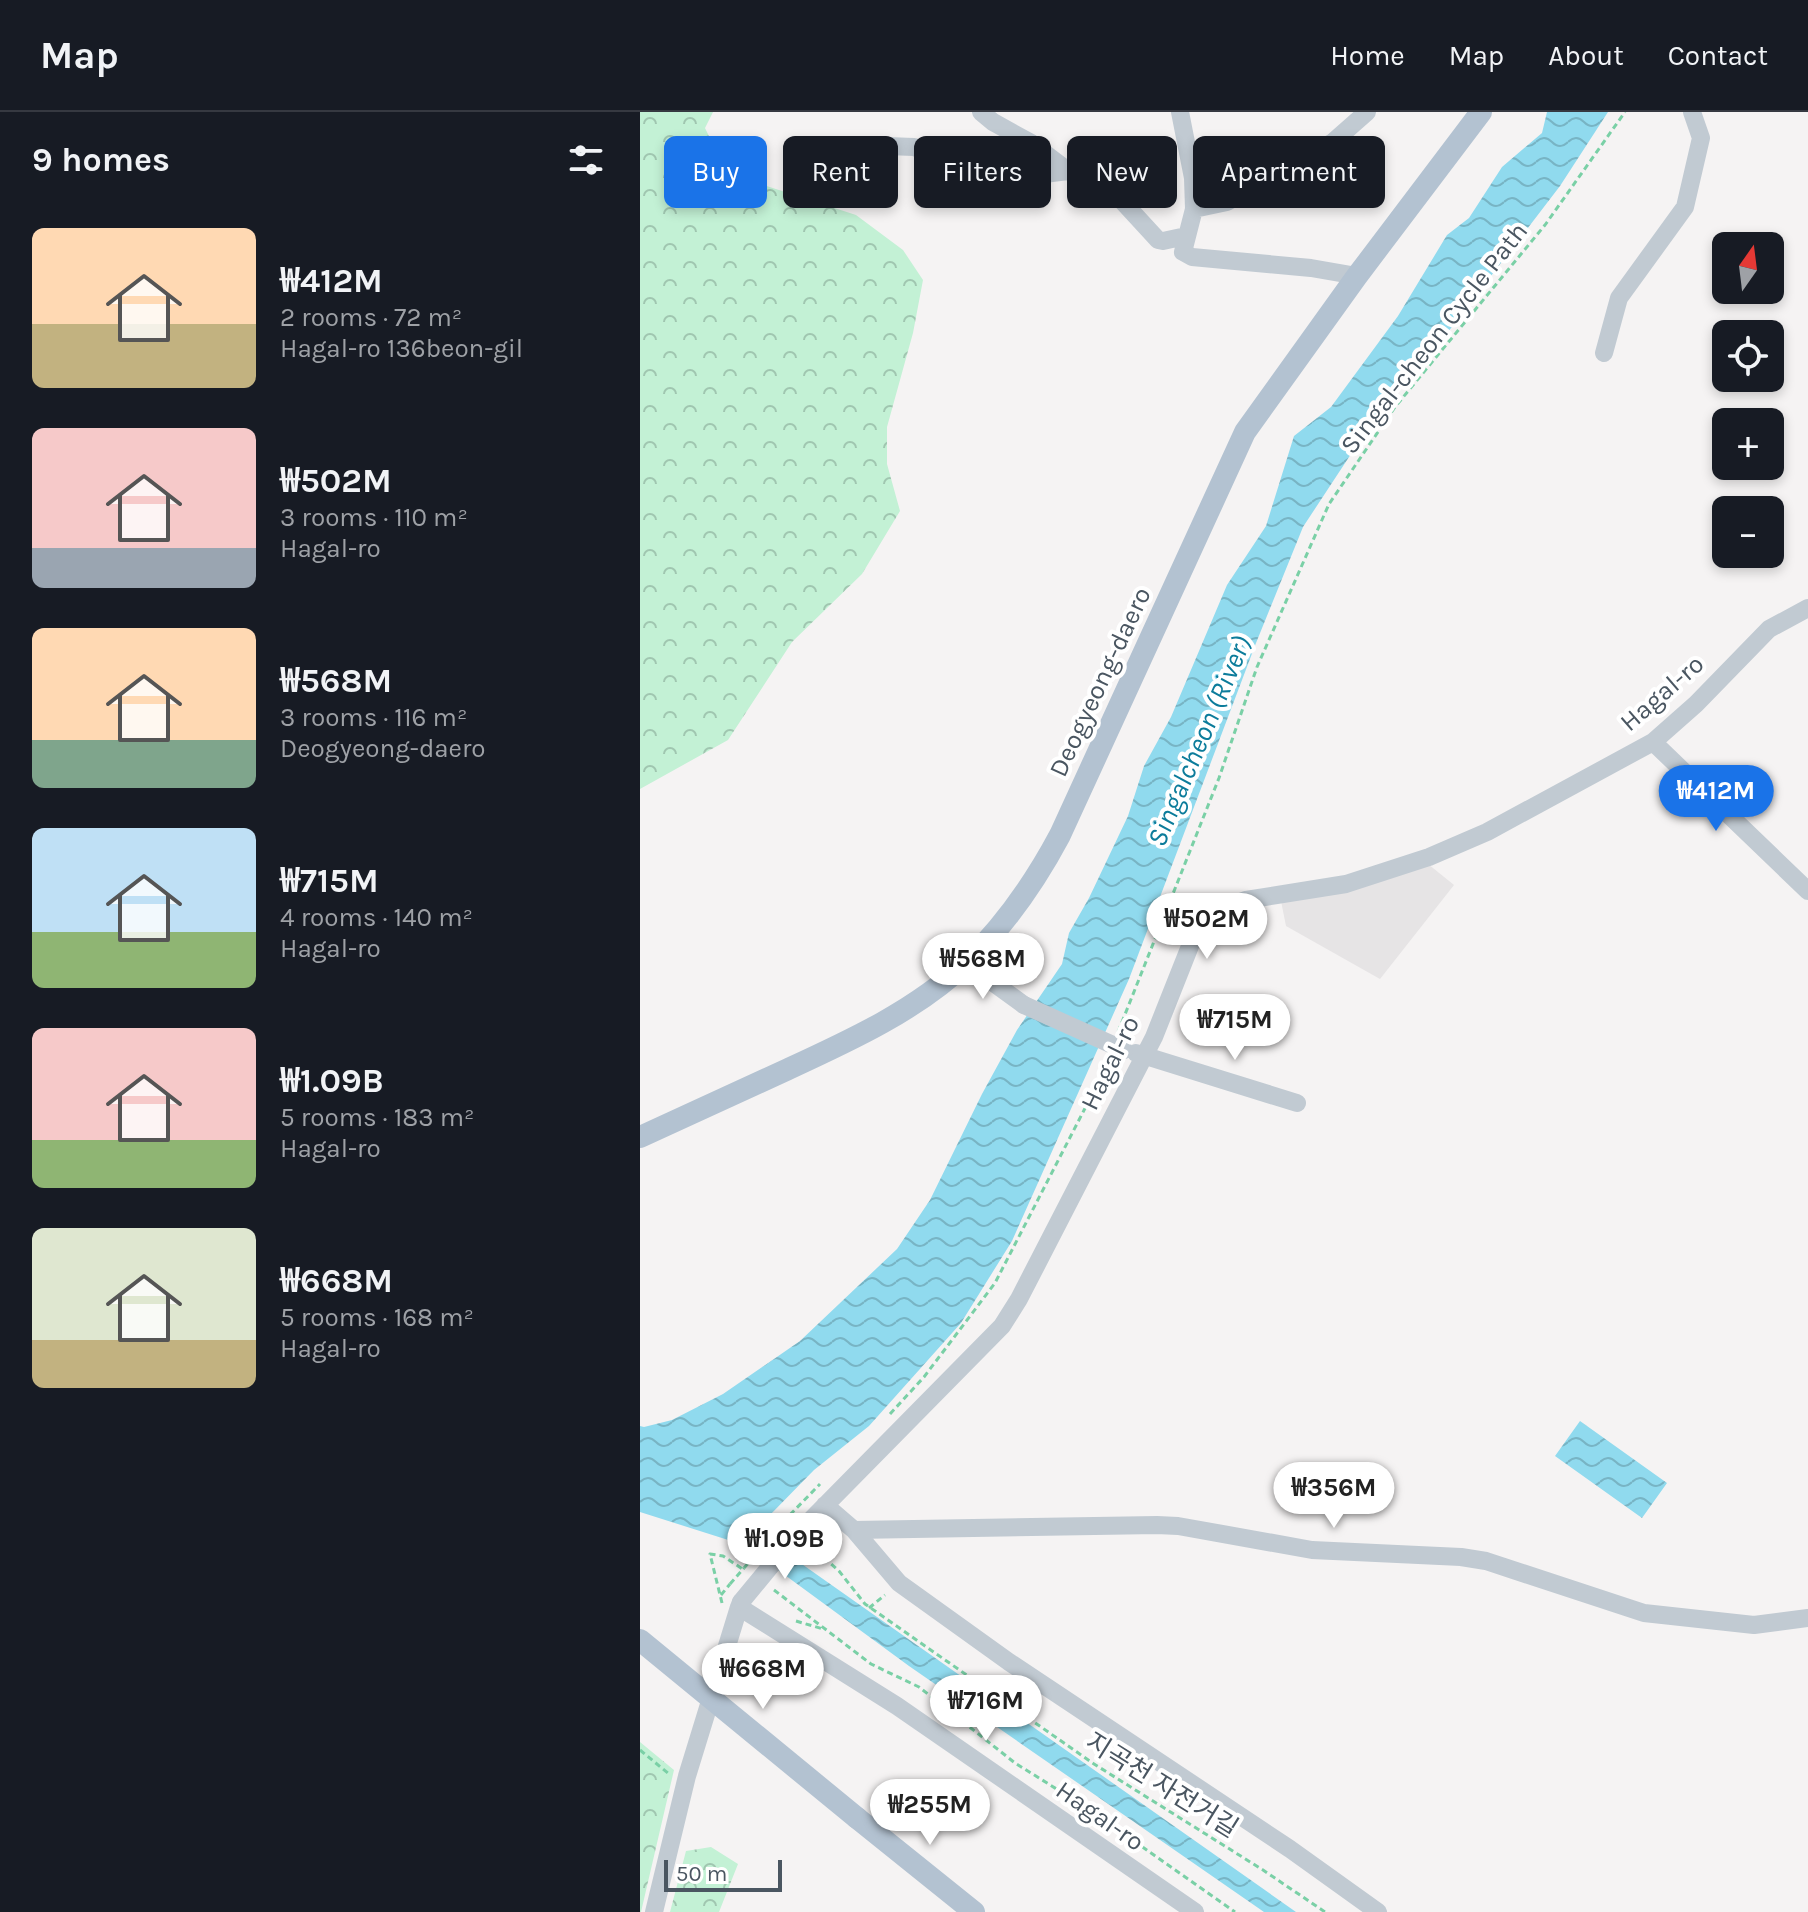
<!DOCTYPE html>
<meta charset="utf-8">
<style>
:root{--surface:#171b24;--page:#242831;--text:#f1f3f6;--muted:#9ea1a6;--line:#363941;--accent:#1a73e8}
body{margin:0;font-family:Karla,"Noto Sans KR",sans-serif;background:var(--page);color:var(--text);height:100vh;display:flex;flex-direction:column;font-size:30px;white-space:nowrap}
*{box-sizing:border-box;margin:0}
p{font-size:26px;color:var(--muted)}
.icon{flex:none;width:44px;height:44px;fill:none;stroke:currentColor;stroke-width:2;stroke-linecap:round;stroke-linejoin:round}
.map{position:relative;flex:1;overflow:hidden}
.panel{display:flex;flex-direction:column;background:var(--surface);width:640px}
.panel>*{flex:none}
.banner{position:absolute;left:24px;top:24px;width:760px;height:72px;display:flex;gap:16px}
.needle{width:52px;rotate:14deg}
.fabs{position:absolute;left:1072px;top:120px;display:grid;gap:16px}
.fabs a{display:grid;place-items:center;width:72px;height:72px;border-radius:12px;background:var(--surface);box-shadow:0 4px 12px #0003;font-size:40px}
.scale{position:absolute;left:24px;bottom:20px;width:118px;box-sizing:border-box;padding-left:8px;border:4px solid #4a5661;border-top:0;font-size:22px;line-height:28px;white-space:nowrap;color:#4a5661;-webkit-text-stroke:6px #fff;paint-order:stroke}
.price{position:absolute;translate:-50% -68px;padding:0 18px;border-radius:28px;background:#fff;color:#222;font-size:26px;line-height:52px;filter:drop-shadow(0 2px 4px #0008)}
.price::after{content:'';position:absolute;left:50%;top:48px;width:24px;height:18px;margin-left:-12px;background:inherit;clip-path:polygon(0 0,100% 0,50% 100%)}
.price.selected{background:var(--accent);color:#fff}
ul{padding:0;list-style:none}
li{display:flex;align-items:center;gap:24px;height:200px;padding:0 32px}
li span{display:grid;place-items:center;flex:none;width:224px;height:160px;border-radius:12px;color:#555}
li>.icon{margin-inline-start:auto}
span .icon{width:96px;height:96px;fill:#fffc;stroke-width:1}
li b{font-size:34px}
h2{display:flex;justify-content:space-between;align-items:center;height:96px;padding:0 32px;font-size:34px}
.tag{padding:0 28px;border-radius:12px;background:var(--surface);box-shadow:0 4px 12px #0003;font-size:28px;line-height:72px}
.tag.selected{background:var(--accent);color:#fff}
header{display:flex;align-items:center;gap:48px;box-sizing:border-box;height:112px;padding:0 40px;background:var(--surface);border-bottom:2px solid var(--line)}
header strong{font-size:38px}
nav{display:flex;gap:44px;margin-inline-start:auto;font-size:28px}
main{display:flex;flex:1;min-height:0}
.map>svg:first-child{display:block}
.education{fill:#e6e4e5}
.forest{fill:url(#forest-crowns)}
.water{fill:url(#water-waves)}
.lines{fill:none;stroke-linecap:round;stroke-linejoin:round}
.path{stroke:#7ad0a6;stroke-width:3;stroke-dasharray:6 4;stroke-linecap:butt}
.minor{stroke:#c1cad2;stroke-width:18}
.major{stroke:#b3c2d1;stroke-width:22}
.path-bridge{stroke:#7ad0a6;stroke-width:3;stroke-dasharray:6 4;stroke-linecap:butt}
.minor-bridge{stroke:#c1cad2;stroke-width:18}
.major-bridge{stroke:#b3c2d1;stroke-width:22}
.labels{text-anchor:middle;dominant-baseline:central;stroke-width:8;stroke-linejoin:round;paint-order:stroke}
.street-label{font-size:26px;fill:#4a5661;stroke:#fff}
.water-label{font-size:28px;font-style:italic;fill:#0c7c9b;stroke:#fff}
</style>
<header>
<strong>Map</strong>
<nav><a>Home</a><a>Map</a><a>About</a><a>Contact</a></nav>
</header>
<main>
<section class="panel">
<h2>9 homes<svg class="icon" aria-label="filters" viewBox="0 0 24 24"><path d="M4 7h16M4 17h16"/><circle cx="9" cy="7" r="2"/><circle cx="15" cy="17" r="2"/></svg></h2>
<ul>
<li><span style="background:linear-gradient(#ffd9b3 60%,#c2b280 0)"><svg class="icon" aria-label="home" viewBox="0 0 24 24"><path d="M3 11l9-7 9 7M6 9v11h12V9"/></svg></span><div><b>₩412M</b><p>2 rooms · 72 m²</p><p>Hagal-ro 136beon-gil</p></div></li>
<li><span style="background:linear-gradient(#f6c9c9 75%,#9aa5b1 0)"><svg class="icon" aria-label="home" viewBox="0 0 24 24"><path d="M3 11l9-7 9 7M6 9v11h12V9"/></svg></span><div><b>₩502M</b><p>3 rooms · 110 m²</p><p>Hagal-ro</p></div></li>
<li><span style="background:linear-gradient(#ffd9b3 70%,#7fa58c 0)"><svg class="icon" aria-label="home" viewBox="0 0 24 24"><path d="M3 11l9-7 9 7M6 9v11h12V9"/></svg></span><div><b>₩568M</b><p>3 rooms · 116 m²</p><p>Deogyeong-daero</p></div></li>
<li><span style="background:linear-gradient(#bfe0f5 65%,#8fb573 0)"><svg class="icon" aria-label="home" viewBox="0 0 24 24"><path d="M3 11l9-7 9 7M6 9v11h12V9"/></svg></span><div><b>₩715M</b><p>4 rooms · 140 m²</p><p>Hagal-ro</p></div></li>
<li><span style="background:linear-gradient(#f6c9c9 70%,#8fb573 0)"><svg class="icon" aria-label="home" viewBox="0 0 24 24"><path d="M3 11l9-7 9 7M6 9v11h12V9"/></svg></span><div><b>₩1.09B</b><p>5 rooms · 183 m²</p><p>Hagal-ro</p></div></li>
<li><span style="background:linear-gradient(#dfe7d0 70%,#c2b280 0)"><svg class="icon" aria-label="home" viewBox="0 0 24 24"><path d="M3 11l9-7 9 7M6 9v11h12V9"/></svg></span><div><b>₩668M</b><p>5 rooms · 168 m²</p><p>Hagal-ro</p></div></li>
</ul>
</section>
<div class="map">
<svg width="1168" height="1800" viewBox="0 0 1168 1800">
<defs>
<pattern id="forest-crowns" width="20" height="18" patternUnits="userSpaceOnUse" patternTransform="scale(2)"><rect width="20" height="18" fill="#c3f1d5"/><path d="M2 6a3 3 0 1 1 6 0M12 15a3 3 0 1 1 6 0" fill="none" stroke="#a0c6b0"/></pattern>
<pattern id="water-waves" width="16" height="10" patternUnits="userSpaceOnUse" patternTransform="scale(2)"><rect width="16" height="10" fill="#90daee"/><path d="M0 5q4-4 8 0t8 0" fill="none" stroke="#78b4c4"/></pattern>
</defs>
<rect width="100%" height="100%" fill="#f5f3f3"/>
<path class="education" d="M 788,752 L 814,773 L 740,867 L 646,814 L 641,789 Z"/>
<path class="forest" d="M 0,0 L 73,0 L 65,16 L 87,61 L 216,103 L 263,138 L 283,168 L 273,221 L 247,315 L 247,352 L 260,399 L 222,462 L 152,530 L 88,628 L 0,677 Z
M 0,1630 L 34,1658 L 1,1800 L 0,1800 Z
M 71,1735 L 98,1752 L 79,1800 L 30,1800 L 46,1739 Z"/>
<path class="water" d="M 907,0 L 968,0 L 920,74 L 788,246 L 734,307 L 663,415 L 616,531 L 489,867 L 372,1129 L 321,1211 L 229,1314 L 174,1358 L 128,1405 L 102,1410 L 656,1800 L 624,1800 L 269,1554 L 104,1433 L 0,1400 L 0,1314 L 4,1315 L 32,1308 L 83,1282 L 160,1229 L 257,1137 L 290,1088 L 342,982 L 377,918 L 422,852 L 429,821 L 449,786 L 488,704 L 504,654 L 531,605 L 587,473 L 626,414 L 654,324 L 691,295 L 758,204 L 807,123 L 829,106 L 862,55 L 902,21 Z
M 940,1309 L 1027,1371 L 1002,1406 L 915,1344 Z"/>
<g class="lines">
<path class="path" d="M 478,920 L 579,666 L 617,555 L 689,392 L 755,295 L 905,113 L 985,0
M 250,1302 L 284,1265 L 355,1171 L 457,973 L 467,949
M 143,1410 L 180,1372
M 169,1432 L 199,1459 L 225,1492 L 454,1652 L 623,1758 L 685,1800
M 104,1456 L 136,1419
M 134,1478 L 231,1552 L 279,1575 L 375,1651 L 447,1696 L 595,1800
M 81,1483 L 90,1472
M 82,1491 L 70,1442 L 83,1444 L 104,1458
M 229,1496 L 245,1483
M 156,1509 L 183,1517
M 0,1638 L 29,1662"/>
<path class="minor" d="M 341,0 L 353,10 L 391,31 L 428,59 L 472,78 L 518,128 L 523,129 L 546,124
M 540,0 L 553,66 L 554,97 L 543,140 L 552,145 L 671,156 L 717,164
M 205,39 L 247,34 L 274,35 L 318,51 L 396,63 L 428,59
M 554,97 L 587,90 L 693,30 L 727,0
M 964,241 L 979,186 L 1045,95 L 1061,26 L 1052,0
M 1013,630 L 1168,779
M 326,851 L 384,893
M 496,941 L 657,991
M 185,1393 L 214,1418 L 259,1471 L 369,1550 L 650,1737 L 738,1800
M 214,1418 L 517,1413 L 538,1414 L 672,1438 L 821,1445 L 846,1449 L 1004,1501 L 1114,1513 L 1168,1506
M 157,1422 L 362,1214 L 379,1187 L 514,925 L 556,819 L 567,803 L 606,788 L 706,772 L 789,745 L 847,720 L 1013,630 L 1056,592 L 1129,517 L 1168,496
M 101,1490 L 99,1495 L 257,1594 L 555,1800
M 14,1800 L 47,1664 L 99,1495"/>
<path class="major" d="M 0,1025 C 48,1003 96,981 144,959 C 207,930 276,899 327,850 C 365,813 395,770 420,723 L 605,320 L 717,164 L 841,0
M 217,1706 L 334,1800"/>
<path class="path-bridge" d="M 90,1472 L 104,1456"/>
<path class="minor-bridge" d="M 384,893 L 484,938
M 101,1490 L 157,1422"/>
<path class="major-bridge" d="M 0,1528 L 217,1706"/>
</g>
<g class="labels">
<g class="street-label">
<text transform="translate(794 226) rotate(-52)">Singal-cheon Cycle Path</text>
<text transform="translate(460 570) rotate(-65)">Deogyeong-daero</text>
<text transform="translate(1022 581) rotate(-41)">Hagal-ro</text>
<text transform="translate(470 951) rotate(-64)">Hagal-ro</text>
<text transform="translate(522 1673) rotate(32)">지곡천 자전거길</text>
<text transform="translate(460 1704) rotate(35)">Hagal-ro</text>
</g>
<g class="water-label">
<text transform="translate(559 629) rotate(-67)">Singalcheon (River)</text>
</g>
</g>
</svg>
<div class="fabs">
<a><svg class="needle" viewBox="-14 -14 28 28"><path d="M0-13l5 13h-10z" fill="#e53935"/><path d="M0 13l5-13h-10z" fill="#9ea1a6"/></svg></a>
<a><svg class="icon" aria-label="locate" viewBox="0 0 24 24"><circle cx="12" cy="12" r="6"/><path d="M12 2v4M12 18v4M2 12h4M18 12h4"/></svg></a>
<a>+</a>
<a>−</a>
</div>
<div class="scale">50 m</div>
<b class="price selected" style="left:1076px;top:721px">₩412M</b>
<b class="price" style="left:567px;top:849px">₩502M</b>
<b class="price" style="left:343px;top:889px">₩568M</b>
<b class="price" style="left:595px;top:950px">₩715M</b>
<b class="price" style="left:694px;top:1418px">₩356M</b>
<b class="price" style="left:145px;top:1469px">₩1.09B</b>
<b class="price" style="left:123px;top:1599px">₩668M</b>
<b class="price" style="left:346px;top:1631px">₩716M</b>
<b class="price" style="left:290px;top:1735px">₩255M</b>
<div class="banner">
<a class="tag selected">Buy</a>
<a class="tag">Rent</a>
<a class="tag">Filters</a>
<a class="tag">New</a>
<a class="tag">Apartment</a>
</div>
</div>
</main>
